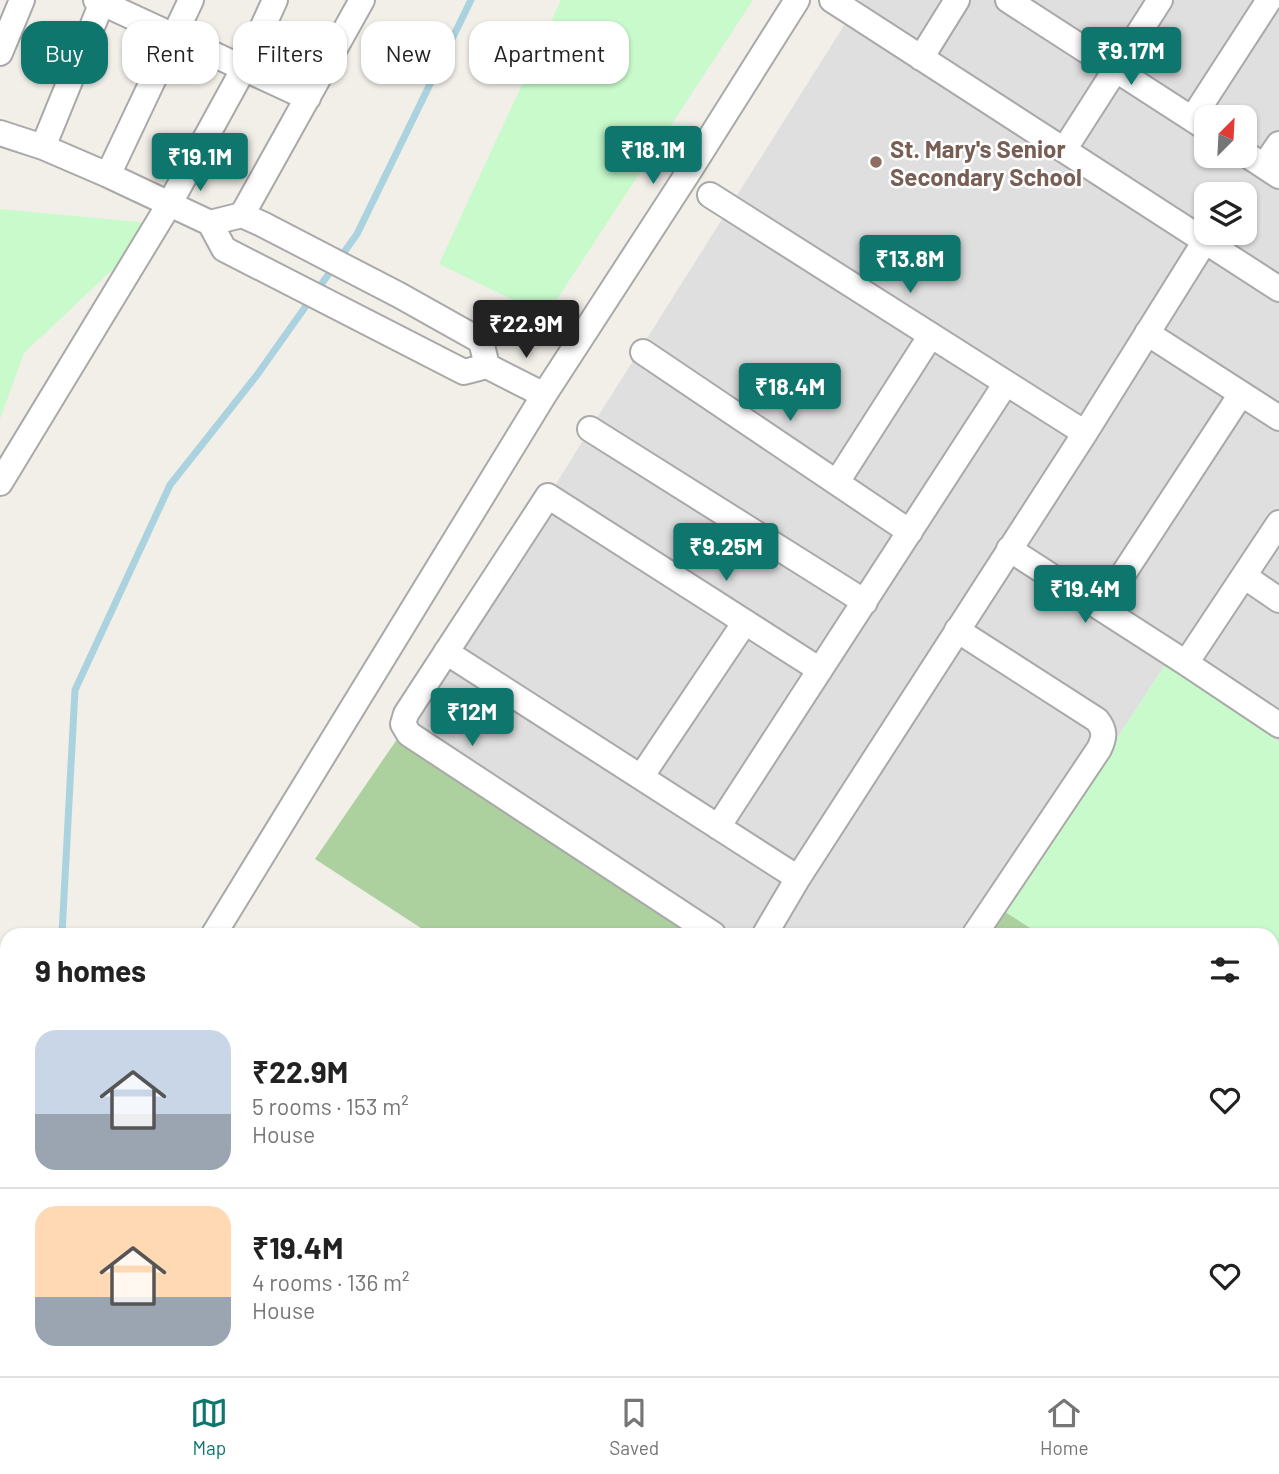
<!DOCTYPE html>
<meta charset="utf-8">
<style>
:root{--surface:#fff;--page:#f6f6f6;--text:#222;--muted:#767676;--line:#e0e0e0;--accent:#0f766e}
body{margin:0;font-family:Barlow,sans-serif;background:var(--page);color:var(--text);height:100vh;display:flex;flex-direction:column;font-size:26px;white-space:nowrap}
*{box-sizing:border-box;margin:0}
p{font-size:23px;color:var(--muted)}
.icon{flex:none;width:38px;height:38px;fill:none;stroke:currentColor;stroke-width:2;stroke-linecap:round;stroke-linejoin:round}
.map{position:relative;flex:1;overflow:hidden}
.details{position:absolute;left:0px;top:928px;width:1279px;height:450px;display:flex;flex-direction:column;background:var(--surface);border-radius:21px 21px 0 0;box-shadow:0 2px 5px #0004}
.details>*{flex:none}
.guide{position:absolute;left:21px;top:21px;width:700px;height:63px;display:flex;gap:14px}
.needle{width:46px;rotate:24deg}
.buttons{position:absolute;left:1194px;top:105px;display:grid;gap:14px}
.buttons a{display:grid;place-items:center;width:63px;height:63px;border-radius:14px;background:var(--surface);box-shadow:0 2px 5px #0004;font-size:35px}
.price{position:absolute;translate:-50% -60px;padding:0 16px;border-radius:7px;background:var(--accent);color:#fff;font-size:23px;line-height:46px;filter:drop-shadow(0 2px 4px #0008)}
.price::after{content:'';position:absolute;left:50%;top:42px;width:21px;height:16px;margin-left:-10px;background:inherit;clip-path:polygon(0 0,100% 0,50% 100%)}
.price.selected{background:#222;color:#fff}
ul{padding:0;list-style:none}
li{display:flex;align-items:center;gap:21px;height:175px;padding:0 35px}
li+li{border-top:2px solid var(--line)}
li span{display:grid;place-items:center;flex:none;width:196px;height:140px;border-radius:21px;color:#555}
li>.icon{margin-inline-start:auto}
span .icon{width:84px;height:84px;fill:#fffc;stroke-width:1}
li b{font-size:30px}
h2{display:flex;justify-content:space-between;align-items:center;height:84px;padding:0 35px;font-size:30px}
.pill{padding:0 24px;border-radius:21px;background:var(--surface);box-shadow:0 2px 5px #0004;font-size:24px;line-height:63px}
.pill.selected{background:var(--accent);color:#fff}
.tabs{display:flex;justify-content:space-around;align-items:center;height:98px;border-top:2px solid var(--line);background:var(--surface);font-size:19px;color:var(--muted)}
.tabs a{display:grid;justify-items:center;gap:4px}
.tabs .selected{color:var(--accent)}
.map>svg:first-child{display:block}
.residential{fill:#e0dfdf;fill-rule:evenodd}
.education{fill:#ffffe5}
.forest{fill:#add19e}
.park{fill:#c8facc}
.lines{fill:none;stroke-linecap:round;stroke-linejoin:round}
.stream{stroke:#aad3df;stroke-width:7}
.minor-casing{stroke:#a9a9a9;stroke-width:28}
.minor{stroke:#fff;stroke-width:24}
.education-dot{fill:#8d6e63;stroke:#fff;stroke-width:2.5}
.labels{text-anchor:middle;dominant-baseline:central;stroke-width:5;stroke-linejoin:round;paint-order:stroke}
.education-label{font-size:24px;font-weight:bold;fill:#785e54;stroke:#fff;text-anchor:start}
</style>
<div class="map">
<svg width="1279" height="1376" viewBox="0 0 1279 1376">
<rect width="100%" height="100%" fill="#f2efe9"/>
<path class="residential" d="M 860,0 L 1279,0 L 1279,742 L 1165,665 L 989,934 L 722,934 L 404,729 L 590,429 ZM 1206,117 L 1244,117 L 1244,156 L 1206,156 ZM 1206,194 L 1244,194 L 1244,233 L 1206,233 Z"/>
<path class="education" d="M 1272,1083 L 1279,1088 L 1279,1376 L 1222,1376 L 1219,1370 L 1272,1370 Z"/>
<path class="forest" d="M 404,729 L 722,934 L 430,934 L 315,859 Z
M 1004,911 L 1040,934 L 989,934 Z
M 422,1370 L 1219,1370 L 1222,1376 L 418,1376 Z"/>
<path class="park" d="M 561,0 L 753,0 L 546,316 L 439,264 Z
M 0,209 L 161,224 L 24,353 L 0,419 Z
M 1165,665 L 1279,742 L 1279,1088 L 1272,1083 L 1272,934 L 1040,934 L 1004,911 Z"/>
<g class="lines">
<path class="stream" d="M 62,934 L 75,690 L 170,485 L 257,375 L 357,234 L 471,0
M 87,1370 L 89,1376"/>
<g class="minor-casing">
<path id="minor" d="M 96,0 L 308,98
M 832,0 L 1279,289
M 1008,0 L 1206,128
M 0,53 L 22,0
M 921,58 L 957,0
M 1192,119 L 1269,0
M 0,133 L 43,147 L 108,175 L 210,223 L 224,249 L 464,372 L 487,366 L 544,395
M 43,147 L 103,0
M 1064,150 L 1160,0
M 1244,153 L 1279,176
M 1264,166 L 1279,144
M 108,175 L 191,0
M 710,195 L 1085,433
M 242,215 L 362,0
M 210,223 L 242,215 L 262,224 L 399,295 L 481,341 L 487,366
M 1147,333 L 1279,418
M 643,352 L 910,532
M 590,429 L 865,602
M 837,482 L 931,335
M 0,483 L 170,203 L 244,68 L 275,0
M 1009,549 L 1186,663 L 1279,725
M 1244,576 L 1279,600
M 1101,608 L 1241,394
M 957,630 L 1097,720 C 1105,730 1105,737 1099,749 L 975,934
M 446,652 L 798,878
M 1186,663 L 1279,523
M 641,777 L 745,622
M 718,827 L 1006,383
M 214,934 L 544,395 L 688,173 L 797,0
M 713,934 L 409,734 L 403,724 L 406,714 L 548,496 L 820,670
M 765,934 L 798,878 L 1085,433 L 1205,241
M 208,1370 L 210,1376"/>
</g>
<use href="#minor" class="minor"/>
</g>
<circle class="education-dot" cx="876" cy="162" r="7"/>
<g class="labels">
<g class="education-label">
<text x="890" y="148">St. Mary's Senior<tspan x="890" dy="28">Secondary School</tspan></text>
</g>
</g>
</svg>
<div class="buttons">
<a><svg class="needle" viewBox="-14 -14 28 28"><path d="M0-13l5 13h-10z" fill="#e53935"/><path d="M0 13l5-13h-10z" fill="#767676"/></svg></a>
<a><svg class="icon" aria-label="layers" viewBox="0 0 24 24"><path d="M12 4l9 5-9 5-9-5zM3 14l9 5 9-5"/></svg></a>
</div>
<b class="price" style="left:1131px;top:87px">₹9.17M</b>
<b class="price" style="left:653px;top:186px">₹18.1M</b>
<b class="price" style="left:200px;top:193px">₹19.1M</b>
<b class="price" style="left:910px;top:295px">₹13.8M</b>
<b class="price selected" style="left:526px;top:360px">₹22.9M</b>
<b class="price" style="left:790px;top:423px">₹18.4M</b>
<b class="price" style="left:726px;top:583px">₹9.25M</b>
<b class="price" style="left:1085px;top:625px">₹19.4M</b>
<b class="price" style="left:472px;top:748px">₹12M</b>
<div class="guide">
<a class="pill selected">Buy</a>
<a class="pill">Rent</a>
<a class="pill">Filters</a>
<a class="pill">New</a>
<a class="pill">Apartment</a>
</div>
<section class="details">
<h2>9 homes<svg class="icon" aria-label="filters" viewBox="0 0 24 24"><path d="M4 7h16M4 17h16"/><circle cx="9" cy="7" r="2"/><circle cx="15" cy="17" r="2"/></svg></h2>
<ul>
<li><span style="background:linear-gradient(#c9d6e8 60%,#9aa5b1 0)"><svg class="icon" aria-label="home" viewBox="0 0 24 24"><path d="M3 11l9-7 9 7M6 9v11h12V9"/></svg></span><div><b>₹22.9M</b><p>5 rooms · 153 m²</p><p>House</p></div><svg class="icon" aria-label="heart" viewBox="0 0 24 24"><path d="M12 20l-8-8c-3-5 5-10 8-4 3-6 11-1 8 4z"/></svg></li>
<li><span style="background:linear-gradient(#ffd9b3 65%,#9aa5b1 0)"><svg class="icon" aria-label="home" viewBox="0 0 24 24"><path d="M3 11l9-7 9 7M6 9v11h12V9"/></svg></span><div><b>₹19.4M</b><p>4 rooms · 136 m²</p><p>House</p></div><svg class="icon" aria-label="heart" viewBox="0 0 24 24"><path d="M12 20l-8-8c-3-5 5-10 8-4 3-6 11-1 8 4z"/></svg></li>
</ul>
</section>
</div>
<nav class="tabs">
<a class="selected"><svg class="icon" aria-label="map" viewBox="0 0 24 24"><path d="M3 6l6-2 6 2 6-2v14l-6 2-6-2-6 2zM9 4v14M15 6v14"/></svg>Map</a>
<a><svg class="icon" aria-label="saved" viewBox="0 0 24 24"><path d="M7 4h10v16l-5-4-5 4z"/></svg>Saved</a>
<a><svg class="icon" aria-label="home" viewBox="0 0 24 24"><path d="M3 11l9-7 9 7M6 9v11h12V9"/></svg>Home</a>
</nav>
